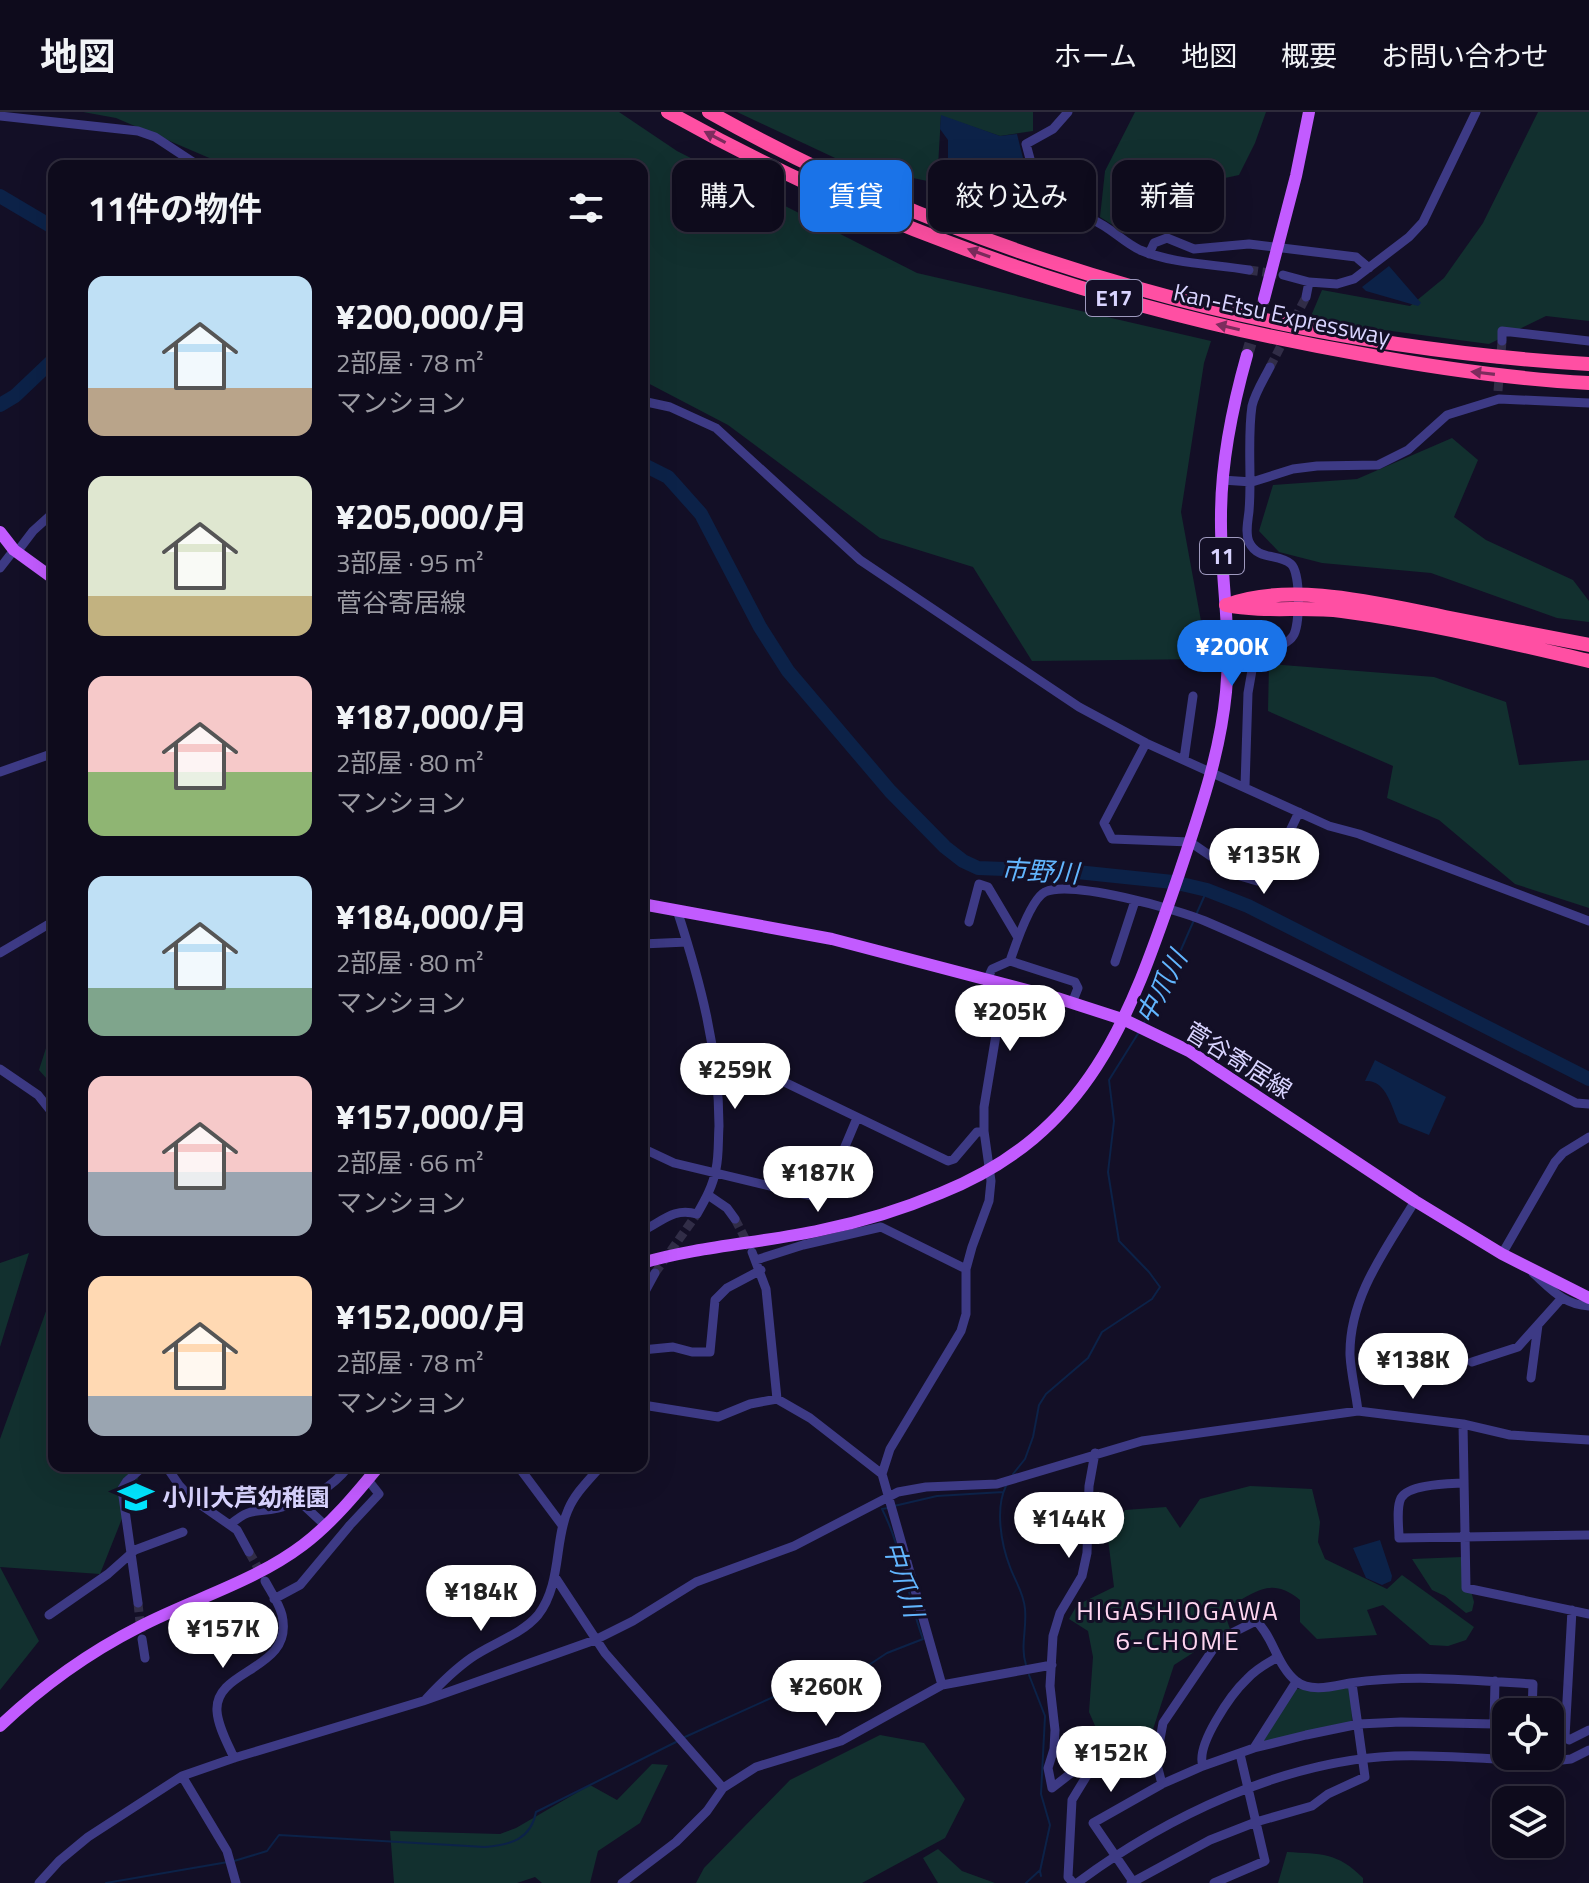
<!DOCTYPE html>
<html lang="ja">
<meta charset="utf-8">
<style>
:root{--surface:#0e0b1c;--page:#171425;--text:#f1f3f6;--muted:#9b9ba3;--line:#2e2b3b;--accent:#1a73e8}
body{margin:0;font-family:"Titillium Web","Noto Sans JP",sans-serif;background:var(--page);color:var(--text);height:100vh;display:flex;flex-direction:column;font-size:30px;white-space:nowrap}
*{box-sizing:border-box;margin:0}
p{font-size:26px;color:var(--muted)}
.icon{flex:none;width:44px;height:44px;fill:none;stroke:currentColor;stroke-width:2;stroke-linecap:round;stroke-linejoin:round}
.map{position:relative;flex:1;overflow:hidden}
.drawer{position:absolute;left:48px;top:48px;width:600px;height:1312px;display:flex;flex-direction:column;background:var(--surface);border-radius:16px;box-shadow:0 8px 32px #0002,0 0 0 2px var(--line)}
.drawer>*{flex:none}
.banner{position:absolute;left:672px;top:48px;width:760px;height:72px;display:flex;gap:16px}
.controls{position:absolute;left:1492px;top:1586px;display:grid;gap:16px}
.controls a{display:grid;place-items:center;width:72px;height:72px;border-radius:16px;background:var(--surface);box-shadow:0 8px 32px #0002,0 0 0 2px var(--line);font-size:40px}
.price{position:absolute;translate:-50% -68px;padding:0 18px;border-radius:28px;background:#fff;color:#222;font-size:26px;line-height:52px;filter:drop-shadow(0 2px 4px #0008)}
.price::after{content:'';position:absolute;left:50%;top:48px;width:24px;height:18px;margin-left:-12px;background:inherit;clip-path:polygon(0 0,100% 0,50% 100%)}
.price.on{background:var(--accent);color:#fff}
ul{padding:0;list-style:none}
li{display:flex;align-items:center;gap:24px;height:200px;padding:0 40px}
li span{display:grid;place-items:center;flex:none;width:224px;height:160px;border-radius:16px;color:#555}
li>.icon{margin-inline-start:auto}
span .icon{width:96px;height:96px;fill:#fffc;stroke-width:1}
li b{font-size:34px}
h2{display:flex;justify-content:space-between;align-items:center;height:96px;padding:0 40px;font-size:34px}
.pill{padding:0 28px;border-radius:16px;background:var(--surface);box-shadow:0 8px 32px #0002,0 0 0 2px var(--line);font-size:28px;line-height:72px}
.pill.on{background:var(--accent);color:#fff}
header{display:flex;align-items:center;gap:48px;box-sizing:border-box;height:112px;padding:0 40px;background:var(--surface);border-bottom:2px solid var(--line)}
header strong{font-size:38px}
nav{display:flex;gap:44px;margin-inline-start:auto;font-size:28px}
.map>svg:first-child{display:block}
.green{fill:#12302f}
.water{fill:#0c2248}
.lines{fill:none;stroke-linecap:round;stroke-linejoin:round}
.stream{stroke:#0c2248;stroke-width:2}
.river{stroke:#0c2248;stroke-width:14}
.minor-tunnel{stroke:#312d47;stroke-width:9;stroke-dasharray:9 4.5;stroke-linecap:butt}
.major-tunnel{stroke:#312d47;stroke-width:12;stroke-dasharray:12 6;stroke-linecap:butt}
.minor{stroke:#3d3a85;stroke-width:9}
.major{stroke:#c25bff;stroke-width:12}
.highway{stroke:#ff4fa3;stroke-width:14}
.oneway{fill:#7d2c5e}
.labels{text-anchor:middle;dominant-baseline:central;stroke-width:6;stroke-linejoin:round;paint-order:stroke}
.shield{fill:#130f26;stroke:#9e99be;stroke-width:2}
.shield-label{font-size:22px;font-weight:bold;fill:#d9d4ff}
.street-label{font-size:24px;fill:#d9d4ff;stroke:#130f26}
.poi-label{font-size:24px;font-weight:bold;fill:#d9d4ff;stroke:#130f26;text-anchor:start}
.water-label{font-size:26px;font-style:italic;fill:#62b6ff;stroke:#130f26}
.neighbourhood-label{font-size:26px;letter-spacing:2px;fill:#ffd6f0;stroke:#130f26}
</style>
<header>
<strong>地図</strong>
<nav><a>ホーム</a><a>地図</a><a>概要</a><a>お問い合わせ</a></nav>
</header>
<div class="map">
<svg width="1589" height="1771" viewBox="0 0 1589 1771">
<rect width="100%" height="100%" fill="#130f26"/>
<path class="green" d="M 83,0 L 619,0 L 677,39 L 917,161 L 1211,229 L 1204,251 L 1181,400 L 1208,547 L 1032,549 L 973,455 L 880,426 L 728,313 L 642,268 L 642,54 L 228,54 L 116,6 Z
M 737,0 L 1033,0 L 1033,19 L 1000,24 L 941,4 L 937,71 L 850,53 Z
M 1135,0 L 1266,0 L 1255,31 L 1239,63 L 1137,85 L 1124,120 L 1100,105 L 1105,59 Z
M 1538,0 L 1589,0 L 1589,209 L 1546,204 L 1489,232 L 1339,212 L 1311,204 L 1322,178 L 1410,194 L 1444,166 L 1483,111 Z
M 1452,326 L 1478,348 L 1454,405 L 1486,428 L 1573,468 L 1589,489 L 1589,510 L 1557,506 L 1431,461 L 1322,451 L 1279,440 L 1259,419 L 1273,373 L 1357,367 Z
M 1269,552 L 1434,565 L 1506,590 L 1519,653 L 1589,648 L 1589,796 L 1515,772 L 1439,708 L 1387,686 L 1393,654 L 1268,599 Z
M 54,911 L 54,968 L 47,967 L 39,958 Z
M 29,1141 L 0,1235 L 0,1151 Z
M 54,1177 L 54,1354 L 73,1354 L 70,1360 L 142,1356 L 100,1462 L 0,1455 L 39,1529 L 0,1578 L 0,1327 Z
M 1250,1374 L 1312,1377 L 1320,1410 L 1318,1430 L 1325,1447 L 1387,1477 L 1402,1463 L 1474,1515 L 1466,1528 L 1448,1534 L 1430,1533 L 1383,1493 L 1367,1498 L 1377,1523 L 1317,1527 L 1300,1510 L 1300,1488 C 1269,1463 1256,1482 1223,1497 L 1230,1517 L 1174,1553 L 1140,1657 L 1123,1654 L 1107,1641 L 1089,1600 L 1093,1545 L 1088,1519 L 1069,1507 L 1077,1493 L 1114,1475 L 1108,1427 L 1125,1398 L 1166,1395 L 1180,1416 L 1200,1387 Z
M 1462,1445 L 1474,1490 L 1472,1499 L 1466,1501 L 1445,1484 L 1432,1478 L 1412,1447 Z
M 1347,1574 L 1351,1578 L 1352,1610 L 1263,1631 L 1261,1629 L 1296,1577 Z
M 880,1623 L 924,1631 L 965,1687 L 945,1726 L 862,1771 L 696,1771 L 704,1756 L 790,1668 Z
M 652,1652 L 668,1653 L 640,1711 L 598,1739 L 590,1771 L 542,1771 L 535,1765 L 517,1771 L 394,1771 L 390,1719 L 500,1722 L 516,1716 L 590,1673 L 617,1688 Z
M 938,1737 L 962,1759 L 995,1771 L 938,1771 L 923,1746 Z
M 1287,1740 C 1321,1742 1337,1740 1363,1766 L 1363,1771 L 1278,1771 Z"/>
<path class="water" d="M 941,3 L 1000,24 L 1017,22 L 1033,86 L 948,49 L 948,28 L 940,17 Z
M 1389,154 L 1421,191 L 1418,194 L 1366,179 L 1362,175 Z
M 1375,948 L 1446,985 L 1429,1023 L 1399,1011 C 1391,994 1386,967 1365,969 Z
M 1380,1428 L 1392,1464 L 1391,1469 L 1382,1473 L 1366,1466 L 1353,1436 Z"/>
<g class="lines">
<path class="stream" d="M 1196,803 L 1207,778
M 1144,911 L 1169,865 L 1194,808
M 1013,1362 L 1025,1347 L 1033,1325 L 1039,1293 L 1046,1282 L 1088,1246 L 1102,1220 L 1152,1187 L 1160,1175 L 1149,1160 L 1119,1129 L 1108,1060 L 1114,1009 L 1109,968 L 1139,920
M 1006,1374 C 995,1396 1001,1432 1010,1455 C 1015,1469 1024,1481 1025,1497 C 1027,1517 1020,1534 1026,1553
M 894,1394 L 937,1384 L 1003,1380
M 1029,1563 L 1045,1604 L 1041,1682 L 1050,1713 L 1040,1759 L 1041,1764
M 685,1625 L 811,1568 L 855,1562 L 887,1541 L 923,1527 C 907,1485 903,1438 882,1397 L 888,1396
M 234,1749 L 267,1739 L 279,1723 L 485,1735 C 511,1733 531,1727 536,1700 L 676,1630
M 106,1771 L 228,1750
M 1026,1771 L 1039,1759"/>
<path class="river" d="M 0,84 L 54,116
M 0,293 L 15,284 L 54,247
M 642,352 L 668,365 L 701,402 L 760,515 L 788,559 L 890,679 L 945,735 L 963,749 L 978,756 L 1077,760 L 1173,770 L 1207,778 L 1248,794 L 1589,967"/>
<path class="minor-tunnel" d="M 1249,158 L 1277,162
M 1270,255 L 1306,185
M 1498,279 L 1502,229
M 735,1107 L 750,1136
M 655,1161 L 697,1102
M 249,1440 L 262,1463
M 138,1491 L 141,1520"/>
<path class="major-tunnel" d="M 1247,243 L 1264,187"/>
<path class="minor" d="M 1068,0 L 1053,17 L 1026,32 L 1041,88 C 1057,98 1075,101 1093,108 C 1110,115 1123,130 1140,138 C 1173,152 1213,152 1249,158
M 0,4 L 138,19 L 155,25 L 199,54
M 1149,142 L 1154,131 L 1167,126 L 1194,137 L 1249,132 L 1356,145 L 1369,156
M 1283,163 L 1309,170
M 1306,185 L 1309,170 L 1337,172 L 1354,167 L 1409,125 L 1423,110 L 1476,0
M 1502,229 L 1502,219 L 1589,229
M 642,289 L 670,295 L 716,316 L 860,448 L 1079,595 L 1146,631 L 1329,714 L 1359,722 L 1589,809
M 1222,368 L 1252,370 L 1293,357 L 1317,354 L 1378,353 L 1408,338 L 1447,303 L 1499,287 L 1589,291
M 17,440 L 33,419 L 54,400
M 0,456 L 14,438
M 1146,631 L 1104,711 L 1112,727 L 1190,730 L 1240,764 L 1257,769 L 1270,761 L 1299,700
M 1184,647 L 1193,584
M 0,660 L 54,641
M 1245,674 L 1248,581 L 1255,541 C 1266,531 1285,537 1293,524 C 1300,514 1301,461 1291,452 C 1279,441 1258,449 1249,430 C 1245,421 1248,409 1249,399 C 1252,365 1247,327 1252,294 C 1255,281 1264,267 1270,255
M 969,810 L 979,772 L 988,775 L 1017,824
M 642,832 L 687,830
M 0,841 L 54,809
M 1010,849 L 1075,870 L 1078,876 L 1072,891
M 1115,850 L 1135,789
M 714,936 L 948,1049 L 954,1047 L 977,1020 L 984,1019
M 0,957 L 38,983 L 54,1003
M 642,1036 L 674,1051 L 815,1085 L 825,1082 L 857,1006
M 708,1083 L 727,1096 L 735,1107
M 642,1119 C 662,1110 673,1095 697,1102 C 705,1088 713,1074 716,1057 C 719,1043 718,1029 719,1014 C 719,939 700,869 677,798
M 752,1140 L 766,1177 L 777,1287
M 1502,1142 L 1555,1050 L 1563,1041 L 1589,1025
M 756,1148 L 803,1133 L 881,1115 L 966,1157
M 1533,1161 C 1551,1177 1564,1193 1589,1194
M 642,1185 L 655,1161
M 642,1238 L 673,1235 L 692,1240 L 710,1240 L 715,1188 L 727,1176 L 761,1158
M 1472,1250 L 1518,1235 L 1561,1187
M 642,1266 L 642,1297
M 1531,1266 L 1538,1213
M 643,1293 L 718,1305 L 750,1292 L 777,1287 L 810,1306 L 882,1362
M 1358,1299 C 1356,1281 1351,1262 1350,1243 C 1349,1185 1386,1137 1415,1089
M 1463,1312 L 1466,1476 L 1589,1502
M 166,1354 L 179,1373 L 191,1386 L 237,1418 L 249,1440
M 518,1354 L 562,1413
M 1464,1371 C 1449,1372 1409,1372 1401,1386 C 1396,1396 1399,1415 1399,1426 L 1589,1423
M 299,1389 L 326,1414
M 231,1412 C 251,1395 255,1401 278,1396 C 306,1390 332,1376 349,1354
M 555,1465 L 605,1541 L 723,1676
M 274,1487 L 300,1473 L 350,1413 L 379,1382 L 368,1368
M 138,1491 L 122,1377 L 127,1369 L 144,1354
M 1572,1498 L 1565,1625 L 1569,1628 L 1589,1618
M 49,1503 L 108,1462 L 135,1438 L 183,1420
M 142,1527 L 145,1546
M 942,1573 L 882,1362 L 890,1337 L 961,1219 L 966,1202 L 966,1157 L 972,1135 L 989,1089 L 991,1069 L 984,1019 L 984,995 L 997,917 L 987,868 L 992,857 L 1010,849 C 1015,834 1031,787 1045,780 C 1072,768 1176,797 1205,809 C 1331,863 1453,929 1576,991 L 1589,992
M 426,1587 C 440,1572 454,1558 471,1546 C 492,1531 521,1523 538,1503 C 562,1472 554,1429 568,1398 C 575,1381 589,1368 601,1354
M 1254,1636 L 1296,1570
M 234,1646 C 228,1632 218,1615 217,1599 C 214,1556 295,1559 282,1503 C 279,1491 271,1480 265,1469
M 1203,1654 C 1195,1634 1231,1582 1247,1567 C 1255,1558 1267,1551 1278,1545
M 182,1664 L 227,1739 L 236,1771
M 1162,1672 L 1156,1649 L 1163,1611 L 1216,1533 L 1226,1524 L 1256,1509 C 1273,1524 1277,1554 1296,1569 C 1310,1581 1334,1574 1350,1571 C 1411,1562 1471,1568 1533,1572 L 1532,1600
M 39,1771 L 59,1749 L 88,1725 L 182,1664 L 234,1646 L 423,1589 L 595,1528 L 633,1509 L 696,1470 L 794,1434 L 898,1380 L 926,1375 L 997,1372 L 1142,1329 L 1358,1299 L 1463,1312 L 1510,1323 L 1589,1328
M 622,1771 L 676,1730 L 707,1699 L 723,1676 L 756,1655 L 841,1629 L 942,1573 L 1052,1553
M 1073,1771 L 1068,1765 L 1072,1688 L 1100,1642 L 1096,1634 L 1089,1634 L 1084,1651 L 1052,1676 L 1048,1656 L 1054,1637 L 1055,1618 L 1050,1574 L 1053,1524 L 1060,1501 L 1082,1464 L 1087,1441 L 1089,1374 L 1095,1341
M 1077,1771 C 1166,1705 1282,1649 1395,1644 C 1447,1642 1500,1649 1553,1649 L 1571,1647 L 1589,1638
M 1131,1771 L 1210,1728 L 1256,1710 L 1312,1694 L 1328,1682 L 1365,1665 L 1352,1571
M 1134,1771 L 1093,1711 L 1162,1672 L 1203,1654 L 1254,1636 L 1306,1623 L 1359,1612 L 1401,1610 L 1494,1612 L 1495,1569
M 1214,1771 L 1265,1749 L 1240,1642"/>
<path class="major" d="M 1264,187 L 1296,64 L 1309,0
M 0,420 L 14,438 L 54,467
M 642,792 L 832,827 L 1057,886 L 1125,908 L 1189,939 L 1415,1089 L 1502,1142 L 1589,1186
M 642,1151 C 700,1134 762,1131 821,1118 C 861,1110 903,1097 941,1081 C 1092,1020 1130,904 1179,762 C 1199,702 1220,643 1226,580 C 1232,521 1220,463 1221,404 C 1221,349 1232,296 1247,243
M 0,1614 C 41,1575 88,1541 139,1515 C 193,1487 254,1470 303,1433 C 332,1411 356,1382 379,1354"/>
<path class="highway" d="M 668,0 C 883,121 1119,200 1361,242 C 1437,256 1512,267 1589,271
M 709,0 C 976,150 1284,234 1589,252
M 1226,493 C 1264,501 1304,494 1342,499 C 1426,510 1507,530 1589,549
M 1227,493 C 1291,469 1379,492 1445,505 C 1493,514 1541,524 1589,533"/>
</g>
<defs><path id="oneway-solid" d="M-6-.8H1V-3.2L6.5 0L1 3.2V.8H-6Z" transform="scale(2)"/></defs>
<g class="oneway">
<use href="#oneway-solid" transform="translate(715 25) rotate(-152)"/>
<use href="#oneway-solid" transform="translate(979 141) rotate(-160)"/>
<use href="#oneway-solid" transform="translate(1228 215) rotate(-167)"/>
<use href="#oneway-solid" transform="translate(1483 261) rotate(-173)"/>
</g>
<defs>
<g id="school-bare" transform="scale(2.76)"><path d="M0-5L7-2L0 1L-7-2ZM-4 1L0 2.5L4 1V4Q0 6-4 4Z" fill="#00e5ff" stroke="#130f26" stroke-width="2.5" paint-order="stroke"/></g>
</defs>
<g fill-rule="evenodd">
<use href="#school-bare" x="136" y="1385"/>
</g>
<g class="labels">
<g class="shield">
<rect x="1086" y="168" width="56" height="36" rx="6"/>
<rect x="1200" y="426" width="44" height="36" rx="6"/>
</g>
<g class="shield-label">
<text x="1114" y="186">E17</text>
<text x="1222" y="444">11</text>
</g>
<g class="street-label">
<text transform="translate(1282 202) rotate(12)">Kan-Etsu Expressway</text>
<text transform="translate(1239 948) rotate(32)">菅谷寄居線</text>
</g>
<g class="poi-label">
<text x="162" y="1385">小川大芦幼稚園</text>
</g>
<g class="water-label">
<text transform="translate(1040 759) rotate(3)">市野川</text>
<text transform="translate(1161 875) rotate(-62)">中爪川</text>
<text transform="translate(904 1467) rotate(73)">中爪川</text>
</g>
<g class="neighbourhood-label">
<text x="1178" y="1498">HIGASHIOGAWA<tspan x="1178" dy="30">6-CHOME</tspan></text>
</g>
</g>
</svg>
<div class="controls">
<a><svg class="icon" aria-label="locate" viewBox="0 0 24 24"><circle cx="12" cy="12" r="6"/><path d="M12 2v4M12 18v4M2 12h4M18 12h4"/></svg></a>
<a><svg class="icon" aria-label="layers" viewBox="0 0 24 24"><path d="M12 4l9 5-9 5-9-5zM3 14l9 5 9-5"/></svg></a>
</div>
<b class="price on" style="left:1232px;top:576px">¥200K</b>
<b class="price" style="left:1264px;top:784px">¥135K</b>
<b class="price" style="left:1010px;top:941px">¥205K</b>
<b class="price" style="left:735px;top:999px">¥259K</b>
<b class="price" style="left:818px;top:1102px">¥187K</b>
<b class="price" style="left:1413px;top:1289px">¥138K</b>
<b class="price" style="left:1069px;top:1448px">¥144K</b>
<b class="price" style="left:481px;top:1521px">¥184K</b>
<b class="price" style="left:223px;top:1558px">¥157K</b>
<b class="price" style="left:826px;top:1616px">¥260K</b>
<b class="price" style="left:1111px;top:1682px">¥152K</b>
<div class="banner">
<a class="pill">購入</a>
<a class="pill on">賃貸</a>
<a class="pill">絞り込み</a>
<a class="pill">新着</a>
</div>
<section class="drawer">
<h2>11件の物件<svg class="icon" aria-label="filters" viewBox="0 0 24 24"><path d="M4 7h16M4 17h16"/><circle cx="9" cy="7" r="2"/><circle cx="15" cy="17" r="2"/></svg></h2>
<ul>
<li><span style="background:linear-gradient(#bfe0f5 70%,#b9a48a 0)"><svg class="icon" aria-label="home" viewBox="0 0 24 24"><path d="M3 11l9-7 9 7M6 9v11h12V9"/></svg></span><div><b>¥200,000/月</b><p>2部屋 · 78 m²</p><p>マンション</p></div></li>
<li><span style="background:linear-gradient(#dfe7d0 75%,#c2b280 0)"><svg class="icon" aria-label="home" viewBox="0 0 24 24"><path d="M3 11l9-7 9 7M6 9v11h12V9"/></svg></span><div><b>¥205,000/月</b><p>3部屋 · 95 m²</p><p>菅谷寄居線</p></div></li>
<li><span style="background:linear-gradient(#f6c9c9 60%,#8fb573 0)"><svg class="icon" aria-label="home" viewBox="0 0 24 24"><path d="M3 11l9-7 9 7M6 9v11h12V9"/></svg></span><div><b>¥187,000/月</b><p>2部屋 · 80 m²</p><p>マンション</p></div></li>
<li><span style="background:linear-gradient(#bfe0f5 70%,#7fa58c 0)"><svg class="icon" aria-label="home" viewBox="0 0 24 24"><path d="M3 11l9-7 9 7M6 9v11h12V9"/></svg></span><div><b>¥184,000/月</b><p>2部屋 · 80 m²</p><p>マンション</p></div></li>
<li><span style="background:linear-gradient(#f6c9c9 60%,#9aa5b1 0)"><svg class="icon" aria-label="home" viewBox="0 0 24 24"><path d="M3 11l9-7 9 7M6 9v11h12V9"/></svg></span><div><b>¥157,000/月</b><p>2部屋 · 66 m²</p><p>マンション</p></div></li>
<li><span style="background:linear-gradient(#ffd9b3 75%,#9aa5b1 0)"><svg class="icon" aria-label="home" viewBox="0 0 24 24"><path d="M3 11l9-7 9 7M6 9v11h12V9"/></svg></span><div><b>¥152,000/月</b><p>2部屋 · 78 m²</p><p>マンション</p></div></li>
</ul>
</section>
</div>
